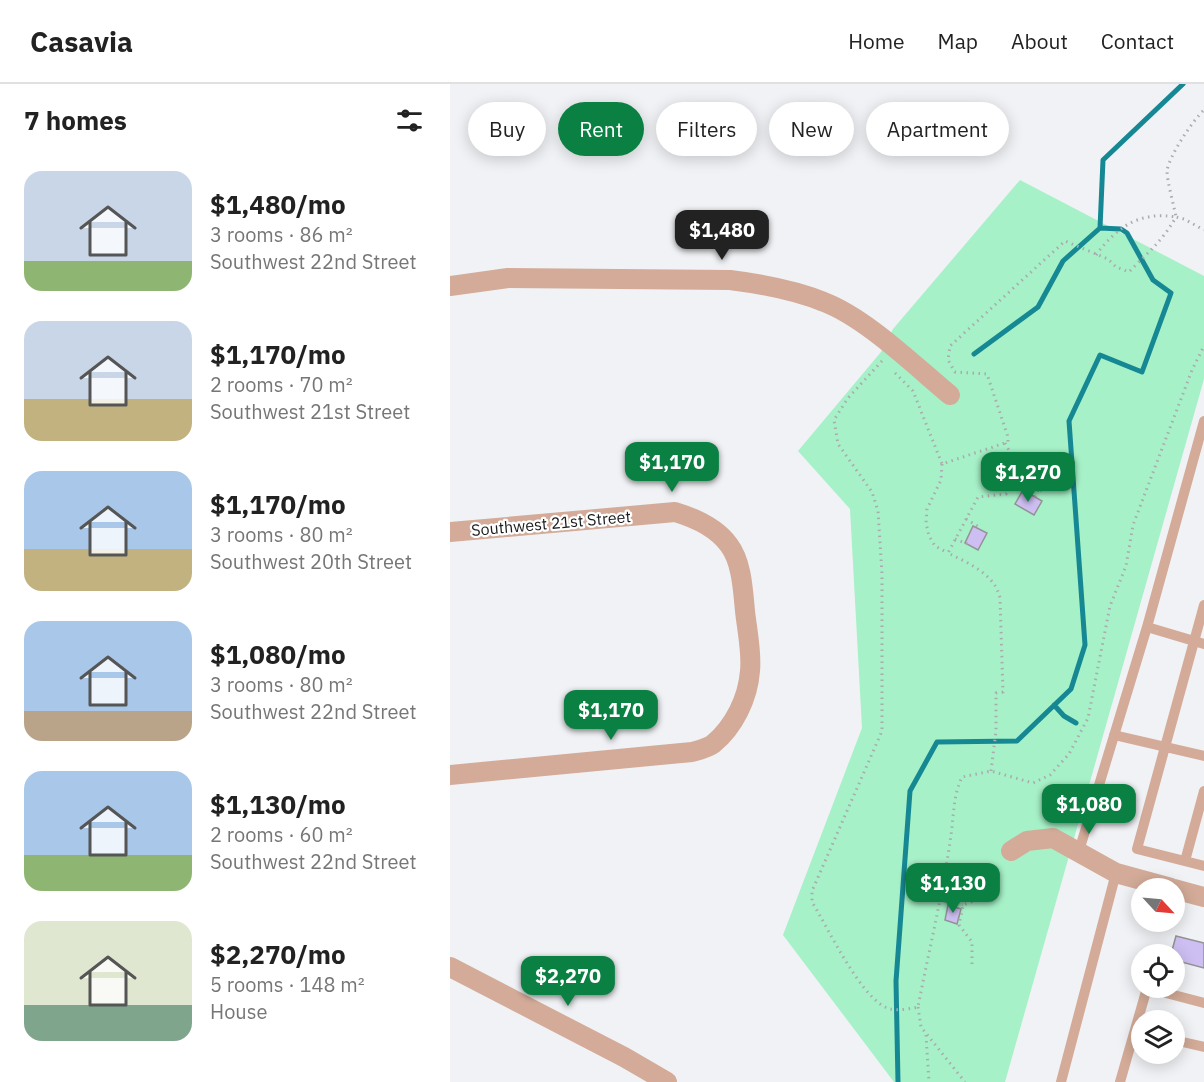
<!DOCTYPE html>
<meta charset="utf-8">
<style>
:root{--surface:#fff;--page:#f2f2f2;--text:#222;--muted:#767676;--line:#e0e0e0;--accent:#0b8043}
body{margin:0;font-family:"IBM Plex Sans",sans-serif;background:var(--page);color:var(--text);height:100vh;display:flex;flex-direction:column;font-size:22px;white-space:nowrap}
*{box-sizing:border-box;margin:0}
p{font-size:20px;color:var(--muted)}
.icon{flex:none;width:33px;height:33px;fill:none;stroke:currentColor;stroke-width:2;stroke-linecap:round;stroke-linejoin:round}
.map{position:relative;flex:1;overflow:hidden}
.sheet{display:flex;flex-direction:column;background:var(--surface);width:450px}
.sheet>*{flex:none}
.guide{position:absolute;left:18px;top:18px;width:570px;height:54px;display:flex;gap:12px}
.needle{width:39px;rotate:116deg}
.buttons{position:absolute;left:681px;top:794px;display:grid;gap:12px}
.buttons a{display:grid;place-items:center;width:54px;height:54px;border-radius:50%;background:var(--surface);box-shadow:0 3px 15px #0003;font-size:30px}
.price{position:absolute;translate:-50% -51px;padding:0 14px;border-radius:12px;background:var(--accent);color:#fff;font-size:20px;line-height:39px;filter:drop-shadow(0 2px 3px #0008)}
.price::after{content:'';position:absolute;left:50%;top:36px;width:18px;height:14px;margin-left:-9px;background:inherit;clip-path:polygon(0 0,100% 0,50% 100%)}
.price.current{background:#222;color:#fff}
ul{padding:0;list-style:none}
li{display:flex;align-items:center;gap:18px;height:150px;padding:0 24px}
li span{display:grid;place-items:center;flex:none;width:168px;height:120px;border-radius:18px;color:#555}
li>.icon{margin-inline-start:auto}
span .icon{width:72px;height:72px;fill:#fffc;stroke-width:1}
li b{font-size:26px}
h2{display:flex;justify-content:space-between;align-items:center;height:72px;padding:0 24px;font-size:26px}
.pill{padding:0 21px;border-radius:27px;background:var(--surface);box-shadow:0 3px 15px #0003;font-size:21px;line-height:54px}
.pill.current{background:var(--accent);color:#fff}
header{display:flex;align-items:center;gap:36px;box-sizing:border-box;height:84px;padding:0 30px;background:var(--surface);border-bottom:2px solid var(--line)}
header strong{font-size:28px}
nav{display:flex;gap:33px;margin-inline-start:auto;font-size:21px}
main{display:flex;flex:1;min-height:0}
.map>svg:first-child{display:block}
.green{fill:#a6f1c7}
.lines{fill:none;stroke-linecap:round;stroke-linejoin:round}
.stream{stroke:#168894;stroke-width:5}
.building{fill:#cebff2;stroke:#939295;stroke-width:1.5}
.path{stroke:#aaabae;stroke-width:3;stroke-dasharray:1.5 4.5;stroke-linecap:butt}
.lane{stroke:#d3ab98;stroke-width:10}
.street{stroke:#d3ab98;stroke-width:20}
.labels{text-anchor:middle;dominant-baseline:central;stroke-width:4.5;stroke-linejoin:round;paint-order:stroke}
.street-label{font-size:16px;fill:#1a1b1c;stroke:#fff}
</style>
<header>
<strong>Casavia</strong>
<nav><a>Home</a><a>Map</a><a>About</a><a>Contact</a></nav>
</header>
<main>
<section class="sheet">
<h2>7 homes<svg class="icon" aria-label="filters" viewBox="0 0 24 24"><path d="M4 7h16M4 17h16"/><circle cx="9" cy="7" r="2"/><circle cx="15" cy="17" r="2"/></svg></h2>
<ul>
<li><span style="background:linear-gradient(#c9d6e8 75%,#8fb573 0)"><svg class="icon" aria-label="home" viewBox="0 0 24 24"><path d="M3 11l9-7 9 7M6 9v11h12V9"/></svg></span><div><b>$1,480/mo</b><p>3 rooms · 86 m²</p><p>Southwest 22nd Street</p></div></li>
<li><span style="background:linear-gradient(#c9d6e8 65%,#c2b280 0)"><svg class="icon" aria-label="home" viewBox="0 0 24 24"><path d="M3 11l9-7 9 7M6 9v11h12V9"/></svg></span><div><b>$1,170/mo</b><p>2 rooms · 70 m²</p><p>Southwest 21st Street</p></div></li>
<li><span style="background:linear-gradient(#a9c7e8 65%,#c2b280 0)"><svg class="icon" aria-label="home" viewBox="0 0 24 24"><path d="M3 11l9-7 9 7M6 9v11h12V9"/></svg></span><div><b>$1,170/mo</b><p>3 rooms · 80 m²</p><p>Southwest 20th Street</p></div></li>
<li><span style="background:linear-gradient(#a9c7e8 75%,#b9a48a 0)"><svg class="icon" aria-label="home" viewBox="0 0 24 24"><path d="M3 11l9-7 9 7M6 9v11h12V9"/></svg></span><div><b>$1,080/mo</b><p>3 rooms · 80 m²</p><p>Southwest 22nd Street</p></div></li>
<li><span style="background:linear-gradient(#a9c7e8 70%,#8fb573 0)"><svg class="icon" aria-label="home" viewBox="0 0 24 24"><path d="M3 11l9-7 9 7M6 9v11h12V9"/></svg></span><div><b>$1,130/mo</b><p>2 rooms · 60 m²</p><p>Southwest 22nd Street</p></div></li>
<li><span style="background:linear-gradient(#dfe7d0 70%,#7fa58c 0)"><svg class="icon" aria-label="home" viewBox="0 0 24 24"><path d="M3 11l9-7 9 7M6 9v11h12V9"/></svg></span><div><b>$2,270/mo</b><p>5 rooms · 148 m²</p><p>House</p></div></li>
</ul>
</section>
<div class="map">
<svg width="754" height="998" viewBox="0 0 754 998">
<rect width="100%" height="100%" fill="#f0f2f5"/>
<path class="green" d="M 570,96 L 754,192 L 754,295 L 555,998 L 444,998 L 333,851 L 412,644 L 400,425 L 348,367 L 431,268 L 443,245 Z"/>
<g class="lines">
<path class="stream" d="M 524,270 L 588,223 L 613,177 L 650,144
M 604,621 L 614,632 L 626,639
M 448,998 L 446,897 L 460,707 L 487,658 L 567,657 L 621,605 L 635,561 L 619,337 L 650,271 L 692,288 L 721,209 L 703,196 L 677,149 L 671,145 L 650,144 L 653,76 L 733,0"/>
</g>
<path class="building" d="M 573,406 L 592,417 L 584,431 L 565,420 Z
M 523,442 L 537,449 L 528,466 L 515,459 Z
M 498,821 L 511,825 L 507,840 L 495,836 Z
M 726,852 L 754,859 L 754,884 L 724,876 L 724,870 L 721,870 Z"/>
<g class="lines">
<path class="path" d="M 646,171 C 667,143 689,127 726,133 C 724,122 717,97 717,87 C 719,72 743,36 754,26
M 432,277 L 398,314 L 384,336 L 388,360 L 422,408 L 428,427 L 432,490 L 432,647 L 362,807 L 362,818 C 378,844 409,910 435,923 C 445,928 458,925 468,923 C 479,866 493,809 501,751 C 504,730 503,712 512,693 L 541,687 L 583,699 L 600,691 L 619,670 L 638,634 L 660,522 L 676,482 L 683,441 L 742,286 L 754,262
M 445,289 L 463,307 L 492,380 L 558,358 L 558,353 L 537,290 L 505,288 L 498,276 L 500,262 L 615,157 L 658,175 L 666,183 L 679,188 C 698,168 711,159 726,133 L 734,135 L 754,146
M 555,359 L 569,385 L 592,407
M 492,380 L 491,396 L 477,425 L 476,439 L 479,452 L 485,462 L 498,469
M 585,413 L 589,404
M 516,435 L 529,443 L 529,445
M 505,455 L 520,461
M 541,687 L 546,647 L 546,609 L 553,608 L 550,514 C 545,490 518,479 498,469 L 528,413 L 556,410 L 564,400 L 569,385
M 489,816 L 513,821
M 522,880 L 522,858 L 509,841 L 513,821 L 524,817
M 468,923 L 471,943 L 515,998
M 476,951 L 479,998"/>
<path class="lane" d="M 754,521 L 687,765 L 754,782
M 697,543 L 754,560
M 664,651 L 754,672
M 629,767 L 697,543 L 754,337
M 735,777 L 754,707
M 724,956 L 754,963
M 611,998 L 666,789
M 670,998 L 697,904 L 754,919"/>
<path class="street" d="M 0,202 L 58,194 L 280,196 C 312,200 345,206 374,218 C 416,234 465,282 500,311
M 0,448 L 225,428 C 245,434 266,443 279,461 C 292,478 293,507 295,527 C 297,546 302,568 300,587 C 298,614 284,643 263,660 C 258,664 249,666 242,668 L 0,691
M 561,767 L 577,757 L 603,754 L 666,789 L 721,804
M 724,805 L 754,813
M 0,883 L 174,973 L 217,998"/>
</g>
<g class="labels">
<g class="street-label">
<text transform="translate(101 439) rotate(-5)">Southwest 21st Street</text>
</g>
</g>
</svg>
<div class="buttons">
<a><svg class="needle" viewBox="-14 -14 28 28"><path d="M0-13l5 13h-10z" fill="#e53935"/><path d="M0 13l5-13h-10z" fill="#767676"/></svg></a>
<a><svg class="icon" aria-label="locate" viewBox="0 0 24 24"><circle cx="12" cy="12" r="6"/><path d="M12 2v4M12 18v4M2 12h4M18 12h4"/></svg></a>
<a><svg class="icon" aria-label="layers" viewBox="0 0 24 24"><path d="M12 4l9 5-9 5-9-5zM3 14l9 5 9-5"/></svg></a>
</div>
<b class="price current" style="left:272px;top:177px">$1,480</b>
<b class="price" style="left:222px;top:409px">$1,170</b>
<b class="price" style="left:578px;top:419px">$1,270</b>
<b class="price" style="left:161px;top:657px">$1,170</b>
<b class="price" style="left:639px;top:751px">$1,080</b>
<b class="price" style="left:503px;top:830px">$1,130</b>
<b class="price" style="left:118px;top:923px">$2,270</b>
<div class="guide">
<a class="pill">Buy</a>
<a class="pill current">Rent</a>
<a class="pill">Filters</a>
<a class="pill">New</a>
<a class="pill">Apartment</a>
</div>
</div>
</main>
